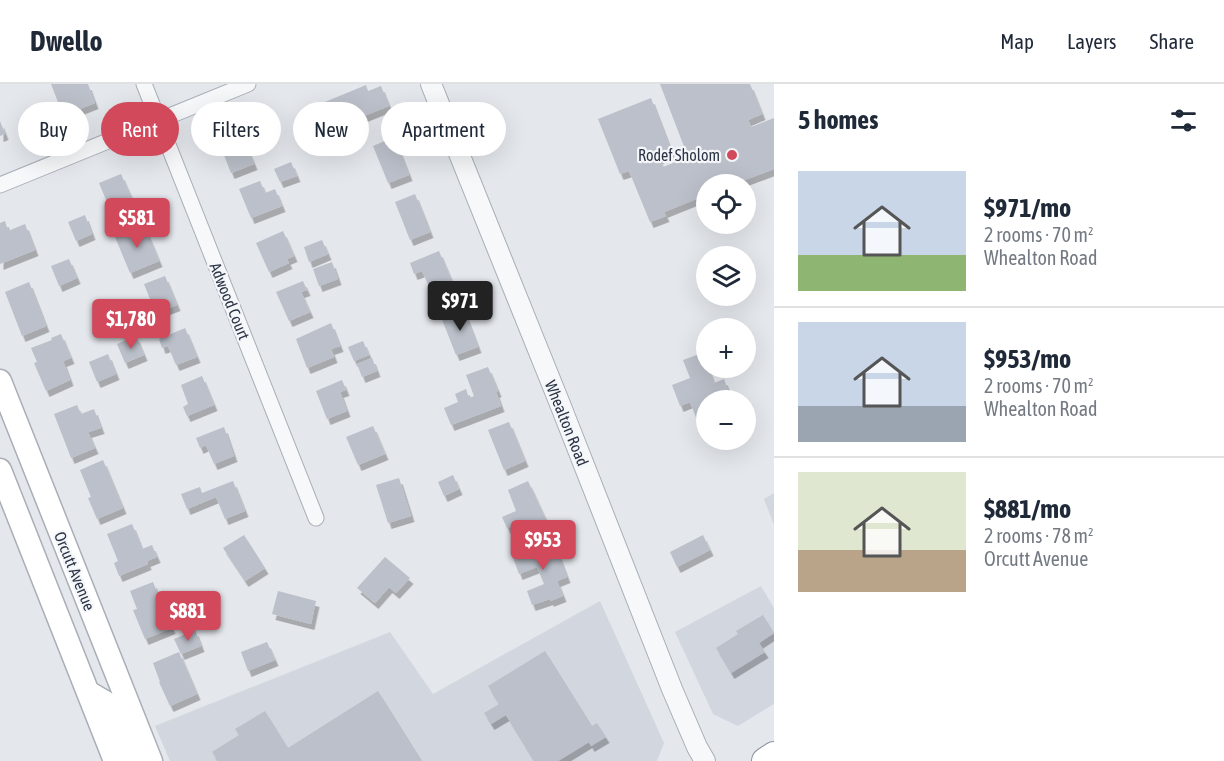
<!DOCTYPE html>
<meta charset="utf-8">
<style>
:root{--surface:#fff;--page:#f2f2f3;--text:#1f2937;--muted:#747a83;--line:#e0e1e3;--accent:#d1495b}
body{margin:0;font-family:"Asap Condensed",sans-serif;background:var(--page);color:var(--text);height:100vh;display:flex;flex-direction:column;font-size:22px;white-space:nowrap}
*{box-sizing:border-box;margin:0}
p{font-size:20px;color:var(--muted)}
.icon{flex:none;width:33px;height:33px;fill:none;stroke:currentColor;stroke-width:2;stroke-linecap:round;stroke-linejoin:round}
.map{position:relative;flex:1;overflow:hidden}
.panel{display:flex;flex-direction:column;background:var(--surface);width:450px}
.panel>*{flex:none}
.banner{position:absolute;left:18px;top:18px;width:570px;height:54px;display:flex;gap:12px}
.tools{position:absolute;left:696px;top:90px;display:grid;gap:12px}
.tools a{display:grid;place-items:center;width:60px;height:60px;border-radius:50%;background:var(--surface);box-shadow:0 6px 24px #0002;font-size:30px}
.price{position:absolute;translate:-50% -51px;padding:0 14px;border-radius:6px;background:var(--accent);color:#fff;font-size:20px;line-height:39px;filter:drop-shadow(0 2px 3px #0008)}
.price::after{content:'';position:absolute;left:50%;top:36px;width:18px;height:14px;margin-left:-9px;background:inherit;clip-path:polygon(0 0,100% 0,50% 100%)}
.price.active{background:#222;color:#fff}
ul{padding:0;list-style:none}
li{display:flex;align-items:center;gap:18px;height:150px;padding:0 24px}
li+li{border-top:2px solid var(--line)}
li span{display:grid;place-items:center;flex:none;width:168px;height:120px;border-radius:0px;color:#555}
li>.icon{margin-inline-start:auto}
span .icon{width:72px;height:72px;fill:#fffc;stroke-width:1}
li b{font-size:26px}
h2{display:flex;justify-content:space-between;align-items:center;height:72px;padding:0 24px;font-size:26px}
.tag{padding:0 21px;border-radius:27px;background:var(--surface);box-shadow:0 6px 24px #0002;font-size:21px;line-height:54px}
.tag.active{background:var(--accent);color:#fff}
header{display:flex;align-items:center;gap:36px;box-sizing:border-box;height:84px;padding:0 30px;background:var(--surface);border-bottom:2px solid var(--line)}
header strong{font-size:28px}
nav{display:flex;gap:33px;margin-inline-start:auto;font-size:21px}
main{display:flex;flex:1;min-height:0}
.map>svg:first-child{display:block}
.built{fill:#d2d6de}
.building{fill:#bbc0ca;filter:url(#shadow)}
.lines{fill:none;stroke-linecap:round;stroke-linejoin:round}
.minor-casing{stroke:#a9aeb7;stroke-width:17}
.tertiary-casing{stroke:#a9aeb7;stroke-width:22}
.secondary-casing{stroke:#a9aeb7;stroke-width:25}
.trunk-casing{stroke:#8b94a3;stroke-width:28}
.minor{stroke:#f7f8fa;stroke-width:15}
.tertiary{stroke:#f7f8fa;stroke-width:20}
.secondary{stroke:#fff;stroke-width:22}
.trunk{stroke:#fff;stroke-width:26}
.poi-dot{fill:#d1495b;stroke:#f4f6f9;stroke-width:2}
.labels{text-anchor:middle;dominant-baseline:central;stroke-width:4.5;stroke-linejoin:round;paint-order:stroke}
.poi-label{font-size:16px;fill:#2b3445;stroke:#f4f6f9;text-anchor:end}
.street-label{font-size:16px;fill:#2b3445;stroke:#f4f6f9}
</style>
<header>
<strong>Dwello</strong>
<nav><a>Map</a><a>Layers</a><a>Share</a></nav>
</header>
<main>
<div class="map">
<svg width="774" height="677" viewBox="0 0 774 677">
<defs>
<filter id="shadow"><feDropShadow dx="3.5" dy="6" stdDeviation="0" flood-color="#0004"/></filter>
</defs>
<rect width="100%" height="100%" fill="#e4e7ec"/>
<path class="built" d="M 774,409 L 774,441 L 764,415 Z
M 761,502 L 774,524 L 774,620 L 738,642 L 713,630 L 675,548 Z
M 600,517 L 664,659 L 657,677 L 170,677 L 155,642 L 390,548 L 433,610 Z"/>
<path class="building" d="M 51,0 L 88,0 L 95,19 L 80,25 L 83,32 L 69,37 L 62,17 L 58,18 Z
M 660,0 L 750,0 L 762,30 L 748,36 L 751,43 L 774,34 L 774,85 L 734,100 L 706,100 L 706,111 L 664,128 L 666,132 L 650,138 L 629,87 L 620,90 L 598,35 L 651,14 L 672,69 L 659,74 L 663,83 L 690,72 L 687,64 L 685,65 Z
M 366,1 L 368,7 L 381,2 L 389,22 L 344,40 L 341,34 L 327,39 L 320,20 Z
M 61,21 L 68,39 L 43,48 L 36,30 Z
M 0,37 L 5,50 L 0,52 Z
M 239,44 L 254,80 L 231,89 L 217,53 Z
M 394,53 L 409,91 L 388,99 L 373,62 Z
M 291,78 L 297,92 L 280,98 L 274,85 Z
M 121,90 L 137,126 L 114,135 L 99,99 Z
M 260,97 L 265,109 L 275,105 L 282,122 L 251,134 L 239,105 Z
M 415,110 L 430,148 L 410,156 L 395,118 Z
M 85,131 L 92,150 L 76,157 L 68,138 Z
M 5,137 L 8,147 L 25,140 L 35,166 L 0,180 L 0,139 Z
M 144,141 L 159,177 L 130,189 L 115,153 Z
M 283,147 L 294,172 L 287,175 L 289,179 L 269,188 L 256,159 Z
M 322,156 L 328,170 L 309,178 L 304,163 Z
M 439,167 L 455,205 L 434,214 L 422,187 L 414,190 L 410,179 Z
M 69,175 L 77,194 L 59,202 L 51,182 Z
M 332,178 L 338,195 L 319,202 L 313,185 Z
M 165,192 L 177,221 L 151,231 L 147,222 L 152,220 L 144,200 Z
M 303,197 L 307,206 L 301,208 L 310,228 L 289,237 L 276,208 Z
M 29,198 L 46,242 L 22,252 L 5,208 Z
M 463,224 L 478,263 L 456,271 L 441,233 Z
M 331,239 L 340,262 L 331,265 L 334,273 L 307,284 L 296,255 Z
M 185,244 L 197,273 L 176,281 L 168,262 L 162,264 L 159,255 Z
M 61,250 L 71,274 L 63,277 L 70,296 L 46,307 L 34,279 L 37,278 L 31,264 L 52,256 L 51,254 Z
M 136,252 L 144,271 L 125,279 L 117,260 Z
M 363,257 L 369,271 L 354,277 L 348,263 Z
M 702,269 L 706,280 L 706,284 L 708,284 L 714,299 L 724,295 L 729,309 L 719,313 L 721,316 L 706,316 L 706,341 L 700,344 L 690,318 L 680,322 L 672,301 L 690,294 L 683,276 Z
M 108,270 L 116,290 L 97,298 L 89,278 Z
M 372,274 L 377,287 L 362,293 L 357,280 Z
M 488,283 L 498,307 L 496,308 L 501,322 L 451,341 L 444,324 L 458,318 L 455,310 L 466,305 L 469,314 L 474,312 L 466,291 Z
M 202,292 L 214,321 L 187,332 L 183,323 L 188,320 L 181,301 Z
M 342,296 L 346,306 L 340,308 L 347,327 L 327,335 L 316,307 Z
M 77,321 L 81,330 L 94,325 L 101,344 L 88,348 L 95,364 L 71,374 L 54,330 Z
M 509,338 L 525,377 L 504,386 L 488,346 Z
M 373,342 L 385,370 L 358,381 L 346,353 Z
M 224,343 L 234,372 L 214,380 L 206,361 L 200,364 L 196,354 Z
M 103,376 L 123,424 L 97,435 L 88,414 L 91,413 L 80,386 Z
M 453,391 L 459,405 L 444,412 L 438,398 Z
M 399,394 L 411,432 L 388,439 L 376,401 Z
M 233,397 L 245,427 L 225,435 L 216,413 L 187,425 L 181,410 L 200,403 L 202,409 Z
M 528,397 L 548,440 L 526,449 L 521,438 L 507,444 L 502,433 L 516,427 L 508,406 Z
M 132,440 L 142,465 L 152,461 L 157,473 L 147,477 L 148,480 L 119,492 L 114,479 L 118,477 L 107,450 Z
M 244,451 L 265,484 L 245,497 L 223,464 Z
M 703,451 L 710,466 L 677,483 L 670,468 Z
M 553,456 L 567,493 L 557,497 L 563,512 L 550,517 L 550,515 L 532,521 L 527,507 L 544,500 L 537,483 L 519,490 L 512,471 Z
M 385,473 L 410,494 L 396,509 L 389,503 L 375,519 L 357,504 Z
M 153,498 L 172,544 L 145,555 L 133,526 L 137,525 L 130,507 Z
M 278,507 L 316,517 L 311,540 L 272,530 Z
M 763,531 L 774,549 L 759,559 L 765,568 L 731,589 L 716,564 L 738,550 L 736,547 Z
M 195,546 L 201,562 L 181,570 L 174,555 Z
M 267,558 L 275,576 L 248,587 L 241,568 Z
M 545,567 L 592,642 L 597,639 L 606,653 L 591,662 L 589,658 L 558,677 L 534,677 L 506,631 L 491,640 L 484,629 L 499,620 L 488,602 Z
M 179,568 L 197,610 L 170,622 L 159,598 L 160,598 L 153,579 Z
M 378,607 L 422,677 L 218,677 L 212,668 L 239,651 L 235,645 L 265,627 L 288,664 Z"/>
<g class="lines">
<g class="minor-casing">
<path id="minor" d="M 144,0 L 316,434
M 0,101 L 248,0"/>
</g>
<g class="tertiary-casing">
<path id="tertiary" d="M 431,0 L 560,320 L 672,605 L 697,663 L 705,677"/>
</g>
<g class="secondary-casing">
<path id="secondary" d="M 0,297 L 151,677
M 0,386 L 115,677
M 88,608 L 105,618 L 112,627 L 133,673 L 137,676"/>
</g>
<g class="trunk-casing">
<path id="trunk" d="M 765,677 L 774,671"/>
</g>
<use href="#minor" class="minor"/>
<use href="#tertiary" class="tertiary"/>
<use href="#secondary" class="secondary"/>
<use href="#trunk" class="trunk"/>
</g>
<circle class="poi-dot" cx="732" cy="71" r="6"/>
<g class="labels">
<g class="poi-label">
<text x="720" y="71">Rodef Sholom</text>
</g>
<g class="street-label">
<text transform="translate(230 217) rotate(68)">Adwood Court</text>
<text transform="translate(567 339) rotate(68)">Whealton Road</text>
<text transform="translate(75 487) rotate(68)">Orcutt Avenue</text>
</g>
</g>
</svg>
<div class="tools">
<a><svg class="icon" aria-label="locate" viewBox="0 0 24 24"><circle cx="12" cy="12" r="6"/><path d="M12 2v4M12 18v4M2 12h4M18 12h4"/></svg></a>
<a><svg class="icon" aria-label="layers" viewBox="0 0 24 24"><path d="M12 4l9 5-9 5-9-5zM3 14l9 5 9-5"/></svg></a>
<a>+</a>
<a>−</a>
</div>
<b class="price" style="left:137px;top:165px">$581</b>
<b class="price active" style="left:460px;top:248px">$971</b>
<b class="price" style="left:131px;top:266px">$1,780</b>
<b class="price" style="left:543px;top:487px">$953</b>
<b class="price" style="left:188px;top:558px">$881</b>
<div class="banner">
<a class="tag">Buy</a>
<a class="tag active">Rent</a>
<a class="tag">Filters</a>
<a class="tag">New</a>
<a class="tag">Apartment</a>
</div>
</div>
<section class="panel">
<h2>5 homes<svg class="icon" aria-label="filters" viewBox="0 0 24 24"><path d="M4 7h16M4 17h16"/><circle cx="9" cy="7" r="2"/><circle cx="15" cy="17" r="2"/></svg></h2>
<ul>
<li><span style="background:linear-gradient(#c9d6e8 70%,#8fb573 0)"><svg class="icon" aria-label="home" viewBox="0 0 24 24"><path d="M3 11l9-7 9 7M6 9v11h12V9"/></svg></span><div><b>$971/mo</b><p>2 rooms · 70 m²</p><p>Whealton Road</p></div></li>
<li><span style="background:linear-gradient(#c9d6e8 70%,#9aa5b1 0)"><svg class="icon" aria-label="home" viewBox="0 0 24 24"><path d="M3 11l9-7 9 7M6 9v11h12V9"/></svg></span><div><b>$953/mo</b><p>2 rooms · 70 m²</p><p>Whealton Road</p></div></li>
<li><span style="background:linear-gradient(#dfe7d0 65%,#b9a48a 0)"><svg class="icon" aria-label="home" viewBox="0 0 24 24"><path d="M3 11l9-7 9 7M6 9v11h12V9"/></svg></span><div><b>$881/mo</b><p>2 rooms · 78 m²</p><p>Orcutt Avenue</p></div></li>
</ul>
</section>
</main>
